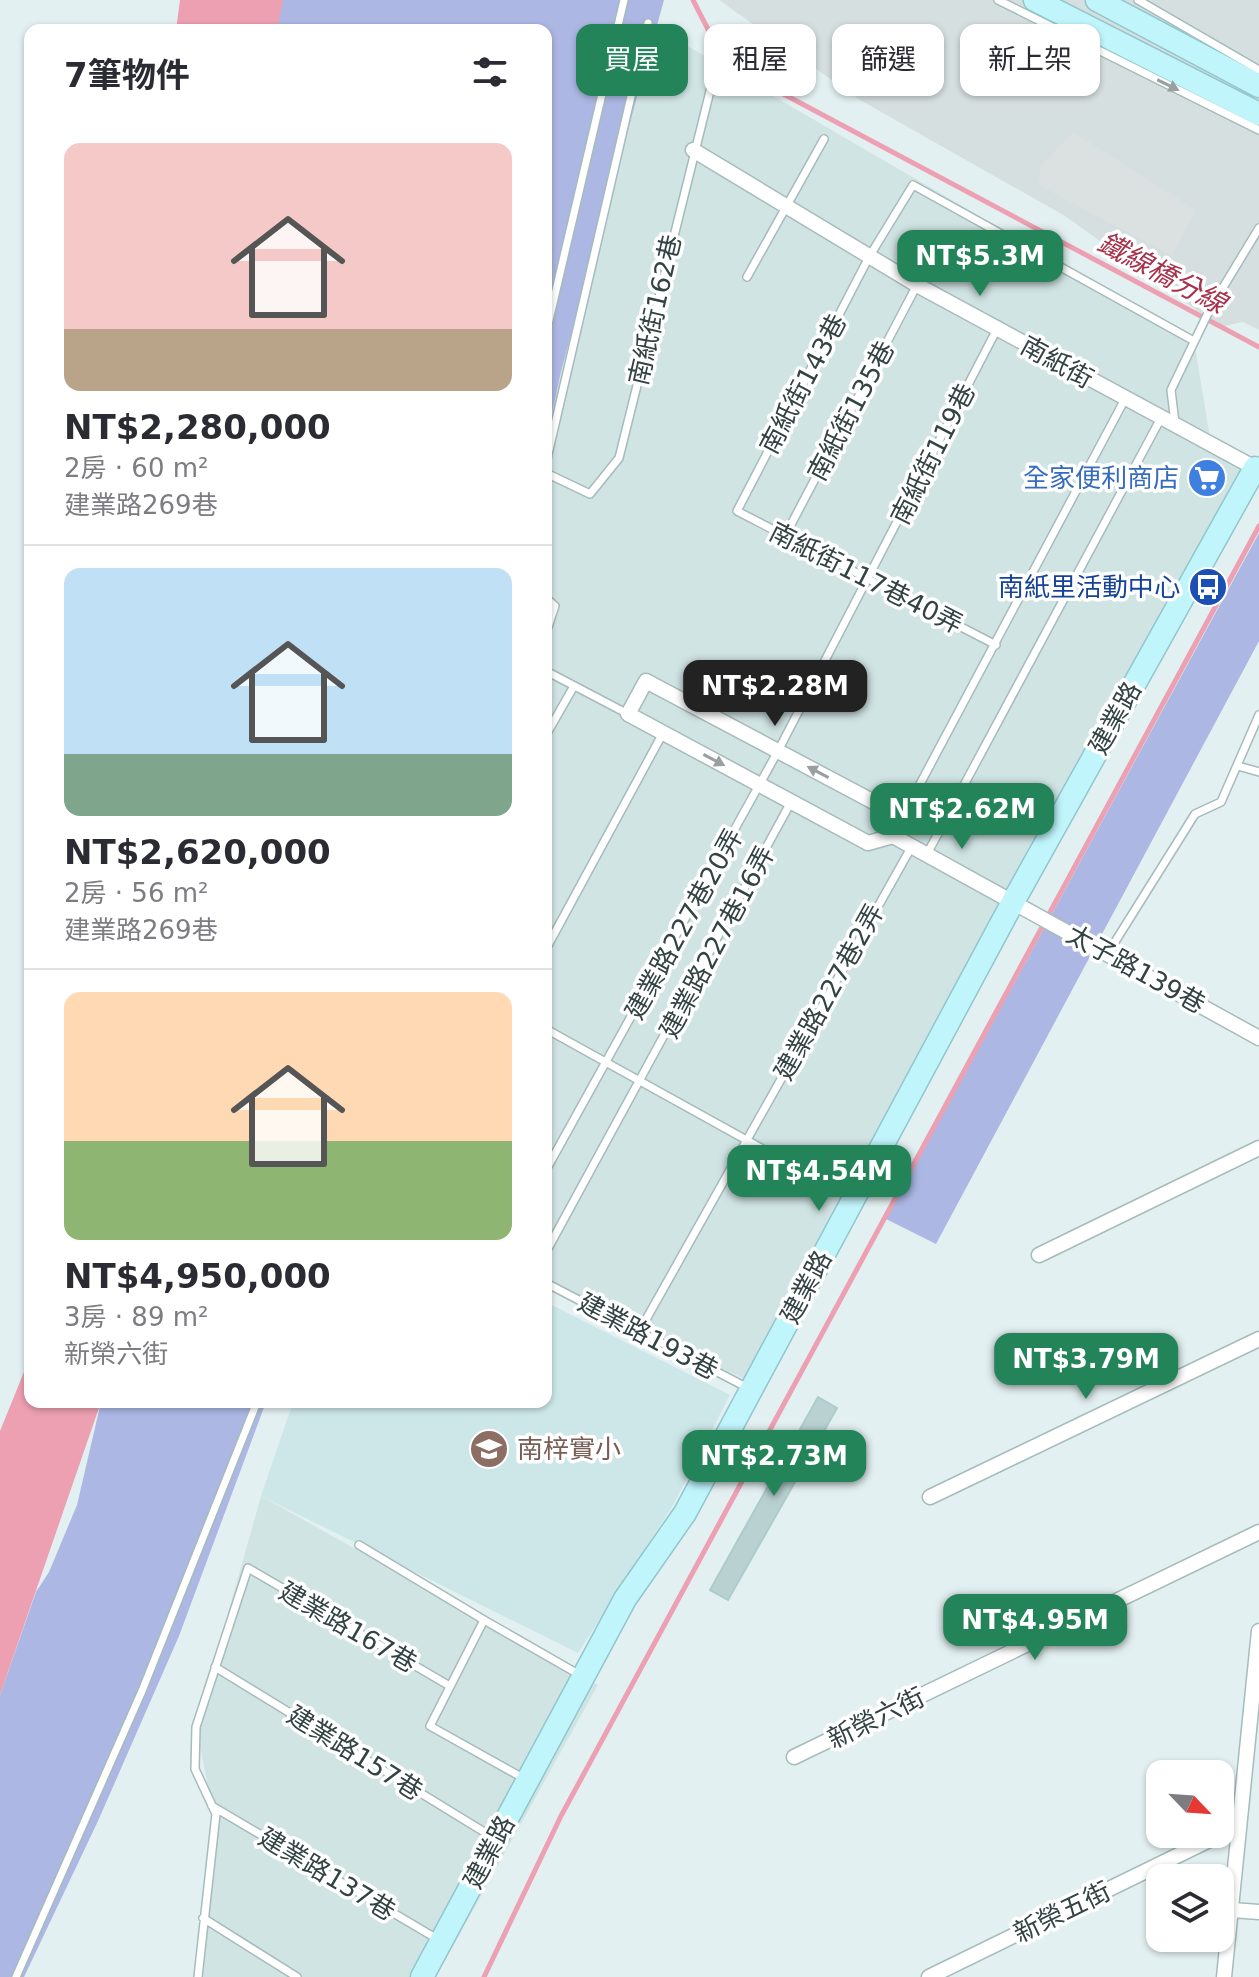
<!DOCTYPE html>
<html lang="zh-TW">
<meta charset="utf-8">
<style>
:root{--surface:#fff;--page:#f7f7f7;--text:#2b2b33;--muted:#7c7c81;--line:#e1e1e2;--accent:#238459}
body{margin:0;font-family:"DejaVu Sans","Noto Sans TC",sans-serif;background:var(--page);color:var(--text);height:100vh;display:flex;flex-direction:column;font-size:30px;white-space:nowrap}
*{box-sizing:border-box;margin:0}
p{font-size:26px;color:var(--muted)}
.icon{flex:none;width:44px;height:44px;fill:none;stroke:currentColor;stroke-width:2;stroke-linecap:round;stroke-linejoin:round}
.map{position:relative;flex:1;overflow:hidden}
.panel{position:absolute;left:24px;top:24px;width:528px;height:1384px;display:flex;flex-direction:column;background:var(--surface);border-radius:16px;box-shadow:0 2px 6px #0004}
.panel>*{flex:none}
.banner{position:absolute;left:576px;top:24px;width:562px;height:72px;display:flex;gap:16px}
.needle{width:52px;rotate:115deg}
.buttons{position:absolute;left:1146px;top:1760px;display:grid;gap:16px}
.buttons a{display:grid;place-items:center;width:88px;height:88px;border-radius:16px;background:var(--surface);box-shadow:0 2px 6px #0004;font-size:40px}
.price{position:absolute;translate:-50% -68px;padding:0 18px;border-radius:16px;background:var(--accent);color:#fff;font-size:26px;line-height:52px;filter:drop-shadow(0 2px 4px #0008)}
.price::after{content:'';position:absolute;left:50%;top:48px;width:24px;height:18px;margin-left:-12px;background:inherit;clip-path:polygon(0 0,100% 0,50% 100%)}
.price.on{background:#222;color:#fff}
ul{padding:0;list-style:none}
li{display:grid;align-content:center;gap:16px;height:424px;padding:0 40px}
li+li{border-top:2px solid var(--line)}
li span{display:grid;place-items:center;height:248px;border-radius:16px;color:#555}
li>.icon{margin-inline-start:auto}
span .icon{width:144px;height:144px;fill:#fffc;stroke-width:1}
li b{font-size:34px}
h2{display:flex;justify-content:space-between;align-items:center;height:96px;padding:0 40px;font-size:34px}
.pill{padding:0 28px;border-radius:16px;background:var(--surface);box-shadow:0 2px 6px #0004;font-size:28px;line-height:72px}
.pill.on{background:var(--accent);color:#fff}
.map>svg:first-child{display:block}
.residential{fill:#d1e4e4}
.industrial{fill:#d5dfdf}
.education{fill:#cde7e9}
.green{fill:#acb7e4}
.parking{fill:#dbe1e1}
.water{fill:#eca0b2}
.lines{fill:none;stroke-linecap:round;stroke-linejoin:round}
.stream{stroke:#eca0b2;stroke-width:5}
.building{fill:#b9d2d1;stroke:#accccb;stroke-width:2}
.lane-casing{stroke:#a6bbbb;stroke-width:10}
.street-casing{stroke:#a6bbbb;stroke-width:17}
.secondary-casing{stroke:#92c6cc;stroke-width:25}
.lane{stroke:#fff;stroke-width:7}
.street{stroke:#fff;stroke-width:14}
.secondary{stroke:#c1f5fc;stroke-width:22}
.oneway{fill:#99a0a0}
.labels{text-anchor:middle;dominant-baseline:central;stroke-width:7;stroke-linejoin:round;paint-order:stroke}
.street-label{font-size:26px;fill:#334242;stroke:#fff}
.shop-label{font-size:26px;fill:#366cbe;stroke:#fff;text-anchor:end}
.transit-label{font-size:26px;fill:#164399;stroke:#fff;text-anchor:end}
.education-label{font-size:26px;fill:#785e54;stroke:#fff;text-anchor:start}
.water-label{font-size:28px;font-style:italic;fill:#a8324c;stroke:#fff}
</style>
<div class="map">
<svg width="1259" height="1977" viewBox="0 0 1259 1977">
<rect width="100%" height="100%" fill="#e3f0f1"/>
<path class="residential" d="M 648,23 L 1194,341 L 1211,444 L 1255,468 L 760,1386 L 546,1287 L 546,411 Z
M 261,1496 L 598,1685 L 436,1977 L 199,1977 L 212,1806 L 196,1727 Z"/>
<path class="industrial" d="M 719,0 L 1259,0 L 1259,330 L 1243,322 L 1220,327 L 1065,216 L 860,100 Z"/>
<path class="education" d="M 546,1302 L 730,1395 L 671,1509 L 578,1653 L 261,1496 L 293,1402 L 546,1402 Z"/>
<path class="green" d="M 265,0 L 664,0 L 561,371 L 546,442 L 546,30 L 261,30 Z
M 1259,533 L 1259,641 L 936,1244 L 886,1219 Z
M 101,1402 L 266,1402 L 179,1636 L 98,1821 L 24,1977 L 0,1977 L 0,1695 L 36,1592 L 49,1572 L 77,1505 Z"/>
<path class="parking" d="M 1073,132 L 1196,210 L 1172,256 L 1039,185 L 1040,167 Z"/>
<path class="water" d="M 180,0 L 283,0 L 277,30 L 176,30 Z
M 30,1357 L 30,1402 L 101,1402 L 0,1695 L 0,1431 Z"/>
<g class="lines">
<path class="stream" d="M 693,0 L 715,43 L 744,73 L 1259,347
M 484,1977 L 561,1816 L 1259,526"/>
</g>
<path class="building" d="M 818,1397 L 837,1408 L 728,1600 L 710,1590 Z"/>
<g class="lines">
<g class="lane-casing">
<path id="lane" d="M 998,0 L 1259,130
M 1138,0 L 1259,70
M 747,277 L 824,139
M 546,333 L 624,0
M 1175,423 L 1171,390 L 1210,309 L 1259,228
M 546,463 L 648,23
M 546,473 L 590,494 L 619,458 L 715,71
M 785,536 L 917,285
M 546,598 L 555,606 L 546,633
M 996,645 L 737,511 L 869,257 L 913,185 L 1194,341
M 546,671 L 628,714
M 546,735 L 574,686
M 1238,766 L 1259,772
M 895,831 L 1125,399
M 927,854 L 1161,418
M 546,949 L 663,733
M 1108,953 L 1195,814 L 1221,802 L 1259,715
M 546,1029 L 851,1198
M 546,1170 L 778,751 L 997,329
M 546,1252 L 791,802
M 546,1283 L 750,1389
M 639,1332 L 912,846
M 359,1545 L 484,1620
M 215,1667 L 494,1838
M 523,1778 L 430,1726 L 484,1620 L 580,1675
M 212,1806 L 439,1940
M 203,1918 L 297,1977
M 16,1977 L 142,1691 L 257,1402
M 198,1977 L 216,1814 L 195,1769 L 196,1727 L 248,1568 L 448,1685"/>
</g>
<g class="street-casing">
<path id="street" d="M 693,150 L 917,285 L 1255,468
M 893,836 L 887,809 L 646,681 L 628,714 L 868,843 L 893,836 L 1259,1038
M 1039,1255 L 1259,1148
M 930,1497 L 1259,1339
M 794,1757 L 1259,1532
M 1232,1910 L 1259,1912
M 929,1977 L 1238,1826
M 1224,1977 L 1259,1631"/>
</g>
<g class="secondary-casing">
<path id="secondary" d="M 1035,0 L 1259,114
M 1097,0 L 1259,86
M 422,1977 L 625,1599 L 685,1513 L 1014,900 L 1255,468 L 1259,470"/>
</g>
<use href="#lane" class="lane"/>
<use href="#street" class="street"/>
<use href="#secondary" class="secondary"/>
</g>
<defs><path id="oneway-solid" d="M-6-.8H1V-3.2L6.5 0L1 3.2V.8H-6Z" transform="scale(2)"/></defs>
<g class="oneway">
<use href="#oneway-solid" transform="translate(1168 85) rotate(26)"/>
<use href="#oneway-solid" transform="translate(714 760) rotate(28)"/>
<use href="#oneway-solid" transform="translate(818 772) rotate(-152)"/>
</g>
<defs>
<g id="supermarket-disc" transform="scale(2)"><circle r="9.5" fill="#3f7fe0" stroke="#fff"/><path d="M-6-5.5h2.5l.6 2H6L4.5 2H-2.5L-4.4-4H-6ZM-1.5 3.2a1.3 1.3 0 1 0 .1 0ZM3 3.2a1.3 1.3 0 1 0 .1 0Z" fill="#fff"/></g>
<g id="bus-disc" transform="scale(2)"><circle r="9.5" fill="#1a4fb4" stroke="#fff"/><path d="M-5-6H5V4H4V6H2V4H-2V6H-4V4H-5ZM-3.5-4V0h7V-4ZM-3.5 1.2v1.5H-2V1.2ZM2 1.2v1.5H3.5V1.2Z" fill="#fff"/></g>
<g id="school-disc" transform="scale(2)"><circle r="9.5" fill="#8d6e63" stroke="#fff"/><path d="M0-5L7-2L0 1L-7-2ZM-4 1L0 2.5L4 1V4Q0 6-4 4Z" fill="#fff"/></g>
</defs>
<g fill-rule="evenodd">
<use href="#supermarket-disc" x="1207" y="478"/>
<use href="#bus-disc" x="1208" y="587"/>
<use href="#school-disc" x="489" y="1449"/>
</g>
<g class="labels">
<g class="street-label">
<text transform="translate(655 310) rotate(-77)">南紙街162巷</text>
<text transform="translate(1057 362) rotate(29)">南紙街</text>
<text transform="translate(803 384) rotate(-62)">南紙街143巷</text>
<text transform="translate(851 411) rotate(-62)">南紙街135巷</text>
<text transform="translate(933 454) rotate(-63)">南紙街119巷</text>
<text transform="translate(866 578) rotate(27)">南紙街117巷40弄</text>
<text transform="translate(1115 718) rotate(-61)">建業路</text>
<text transform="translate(684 924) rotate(-61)">建業路227巷20弄</text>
<text transform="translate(717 942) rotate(-62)">建業路227巷16弄</text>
<text transform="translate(1136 969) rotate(29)">太子路139巷</text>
<text transform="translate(829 992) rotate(-61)">建業路227巷2弄</text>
<text transform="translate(806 1287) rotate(-62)">建業路</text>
<text transform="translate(648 1336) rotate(28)">建業路193巷</text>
<text transform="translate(348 1627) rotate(30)">建業路167巷</text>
<text transform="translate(876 1718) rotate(-26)">新榮六街</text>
<text transform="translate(355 1753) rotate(32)">建業路157巷</text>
<text transform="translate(489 1852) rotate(-62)">建業路</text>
<text transform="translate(327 1874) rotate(31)">建業路137巷</text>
<text transform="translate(1062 1912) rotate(-26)">新榮五街</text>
</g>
<g class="shop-label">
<text x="1179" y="478">全家便利商店</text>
</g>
<g class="transit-label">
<text x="1180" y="587">南紙里活動中心</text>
</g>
<g class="education-label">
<text x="517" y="1449">南梓實小</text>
</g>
<g class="water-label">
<text transform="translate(1162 273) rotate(28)">鐵線橋分線</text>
</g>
</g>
</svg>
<div class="buttons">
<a><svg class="needle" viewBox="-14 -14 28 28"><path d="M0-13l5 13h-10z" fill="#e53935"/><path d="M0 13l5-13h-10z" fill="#7c7c81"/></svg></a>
<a><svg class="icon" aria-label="layers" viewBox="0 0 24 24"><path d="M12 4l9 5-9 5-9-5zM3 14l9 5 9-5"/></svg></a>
</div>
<b class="price" style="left:980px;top:298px">NT$5.3M</b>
<b class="price on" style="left:775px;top:728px">NT$2.28M</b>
<b class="price" style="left:962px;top:851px">NT$2.62M</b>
<b class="price" style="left:819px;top:1213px">NT$4.54M</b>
<b class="price" style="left:1086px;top:1401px">NT$3.79M</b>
<b class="price" style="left:774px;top:1498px">NT$2.73M</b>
<b class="price" style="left:1035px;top:1662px">NT$4.95M</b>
<div class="banner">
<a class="pill on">買屋</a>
<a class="pill">租屋</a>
<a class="pill">篩選</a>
<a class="pill">新上架</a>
</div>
<section class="panel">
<h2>7筆物件<svg class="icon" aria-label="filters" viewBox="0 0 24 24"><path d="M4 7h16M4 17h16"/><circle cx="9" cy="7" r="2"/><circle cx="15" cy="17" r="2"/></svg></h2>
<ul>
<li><span style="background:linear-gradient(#f6c9c9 75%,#b9a48a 0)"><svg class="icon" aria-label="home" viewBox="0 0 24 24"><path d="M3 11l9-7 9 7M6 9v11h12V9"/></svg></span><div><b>NT$2,280,000</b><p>2房 · 60 m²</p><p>建業路269巷</p></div></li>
<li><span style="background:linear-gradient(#bfe0f5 75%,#7fa58c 0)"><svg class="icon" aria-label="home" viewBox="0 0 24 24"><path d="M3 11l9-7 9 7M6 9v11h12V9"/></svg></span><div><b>NT$2,620,000</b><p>2房 · 56 m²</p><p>建業路269巷</p></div></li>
<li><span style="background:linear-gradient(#ffd9b3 60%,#8fb573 0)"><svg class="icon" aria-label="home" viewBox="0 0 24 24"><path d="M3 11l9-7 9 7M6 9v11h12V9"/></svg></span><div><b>NT$4,950,000</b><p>3房 · 89 m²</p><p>新榮六街</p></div></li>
</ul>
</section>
</div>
